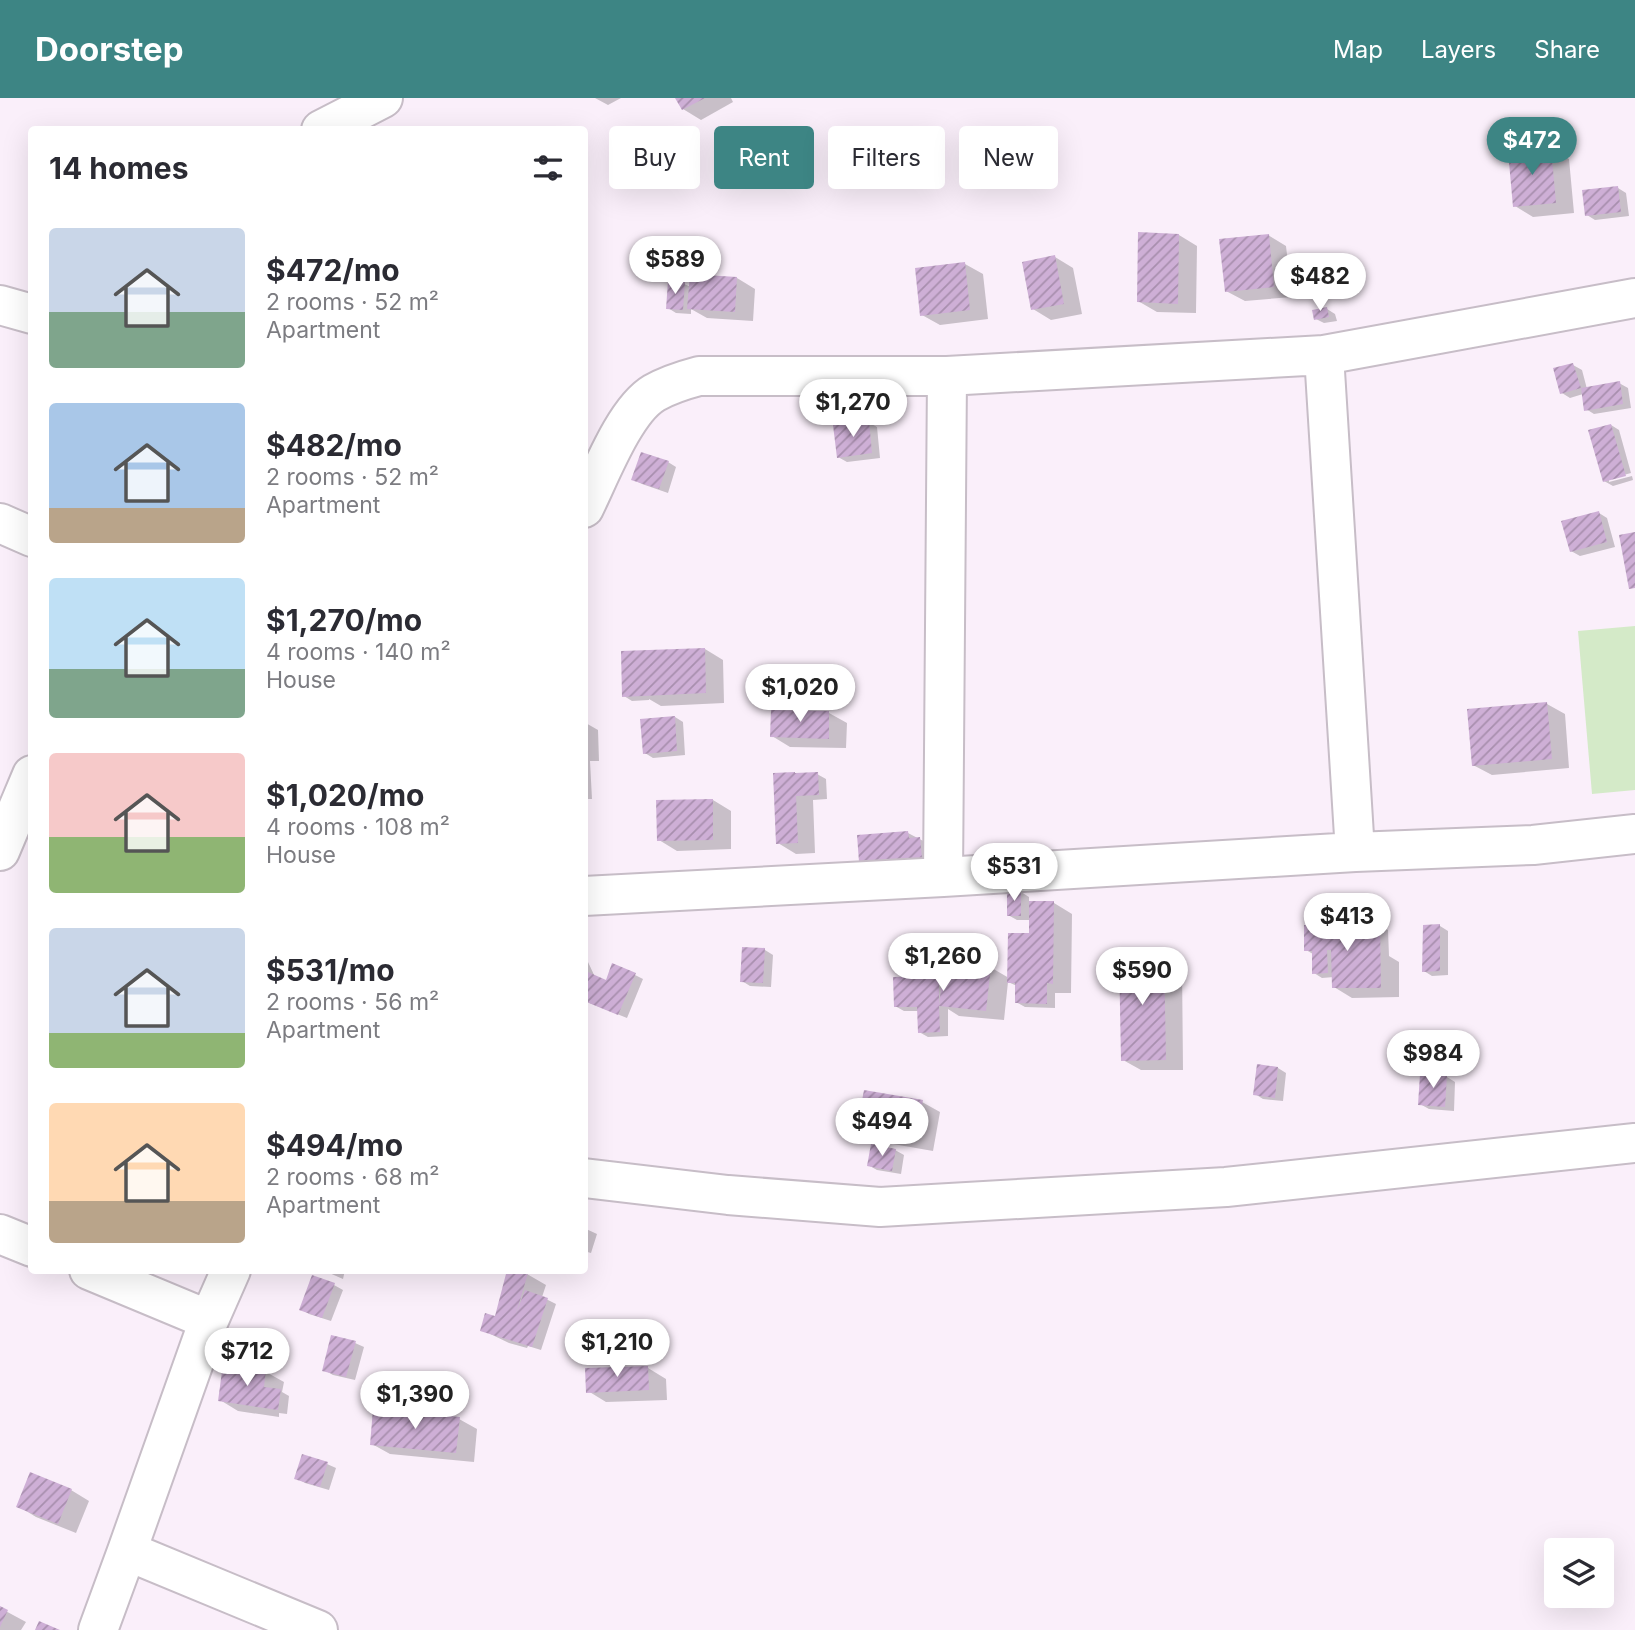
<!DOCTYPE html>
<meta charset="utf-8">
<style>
:root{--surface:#fff;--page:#f2f2f3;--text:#2b2b33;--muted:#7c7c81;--accent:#3d8584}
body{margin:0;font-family:Inter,sans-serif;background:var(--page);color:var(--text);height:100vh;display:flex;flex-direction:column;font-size:26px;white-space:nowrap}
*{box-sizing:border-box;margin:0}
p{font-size:23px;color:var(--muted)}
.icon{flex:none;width:38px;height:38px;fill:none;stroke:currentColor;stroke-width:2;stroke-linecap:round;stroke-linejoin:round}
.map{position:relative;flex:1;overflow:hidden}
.side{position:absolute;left:28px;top:28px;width:560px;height:1148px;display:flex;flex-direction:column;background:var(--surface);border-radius:7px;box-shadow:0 7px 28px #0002}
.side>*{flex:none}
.banner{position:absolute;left:609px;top:28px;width:665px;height:63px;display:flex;gap:14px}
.buttons{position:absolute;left:1544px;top:1440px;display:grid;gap:14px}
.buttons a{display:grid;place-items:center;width:70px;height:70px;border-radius:7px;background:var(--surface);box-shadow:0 7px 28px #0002;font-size:35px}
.price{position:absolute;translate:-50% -60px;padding:0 16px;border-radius:24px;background:#fff;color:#222;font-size:23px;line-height:46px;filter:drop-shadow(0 2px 4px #0008)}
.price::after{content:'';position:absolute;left:50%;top:42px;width:21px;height:16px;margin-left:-10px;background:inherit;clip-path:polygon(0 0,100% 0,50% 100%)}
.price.selected{background:var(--accent);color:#fff}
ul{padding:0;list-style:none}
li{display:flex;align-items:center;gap:21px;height:175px;padding:0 21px}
li span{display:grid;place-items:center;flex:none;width:196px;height:140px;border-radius:7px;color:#555}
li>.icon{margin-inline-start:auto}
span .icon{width:84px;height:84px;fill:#fffc;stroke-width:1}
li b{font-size:30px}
h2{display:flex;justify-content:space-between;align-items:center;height:84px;padding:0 21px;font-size:30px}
.pill{padding:0 24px;border-radius:7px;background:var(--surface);box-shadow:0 7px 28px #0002;font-size:24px;line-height:63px}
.pill.selected{background:var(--accent);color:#fff}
header{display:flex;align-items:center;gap:42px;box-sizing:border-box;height:98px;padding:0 35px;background:var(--accent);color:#fff}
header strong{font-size:33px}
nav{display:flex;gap:38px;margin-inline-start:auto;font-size:24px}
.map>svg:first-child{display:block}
.grass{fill:#d4eac8}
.shadow{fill:#0003}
.building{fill:url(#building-hatch)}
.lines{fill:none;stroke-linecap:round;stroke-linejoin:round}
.minor-casing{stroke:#c7bdc7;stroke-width:42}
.minor{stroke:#fff;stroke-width:38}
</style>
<header>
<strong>Doorstep</strong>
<nav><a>Map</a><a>Layers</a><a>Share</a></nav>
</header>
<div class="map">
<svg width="1635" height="1532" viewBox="0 0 1635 1532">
<defs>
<pattern id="building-hatch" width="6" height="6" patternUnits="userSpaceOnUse" patternTransform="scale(1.75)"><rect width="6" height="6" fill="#ceafd6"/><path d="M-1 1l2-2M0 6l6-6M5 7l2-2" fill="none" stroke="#a88fae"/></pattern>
</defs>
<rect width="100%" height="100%" fill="#faeffa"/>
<path class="grass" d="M 1635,528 L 1635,692 L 1592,696 L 1578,533 Z"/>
<path class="shadow" d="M 595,0 L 621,0 L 608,7 Z
M 677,0 L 731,0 L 733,4 L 701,22 L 683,11 Z
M 1551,51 L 1569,61 L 1574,115 L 1533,119 L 1515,108 Z
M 1618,90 L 1626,95 L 1629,118 L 1595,122 L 1587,117 Z
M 1179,137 L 1197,148 L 1196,215 L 1157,214 L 1138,203 Z
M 1268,137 L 1286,148 L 1292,199 L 1245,203 L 1226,193 Z
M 1055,159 L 1073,170 L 1082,216 L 1051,222 L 1033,211 Z
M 965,166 L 983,176 L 988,221 L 940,227 L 922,217 Z
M 737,180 L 755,191 L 753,223 L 707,220 L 691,211 L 691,216 L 676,215 L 668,210 L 684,186 L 691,189 Z
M 1327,211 L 1335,216 L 1337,223 L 1324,225 L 1316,221 Z
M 1573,267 L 1582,272 L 1587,291 L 1619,285 L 1628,290 L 1631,310 L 1594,316 L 1586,311 L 1583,296 L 1570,300 L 1562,295 Z
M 868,324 L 877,329 L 880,360 L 847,364 L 838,359 Z
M 1611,327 L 1619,332 L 1631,375 L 1609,381 L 1609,384 L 1632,378 L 1633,382 L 1613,388 L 1604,383 Z
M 668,364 L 676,369 L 668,395 L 642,386 L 634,382 Z
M 1599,415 L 1607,420 L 1615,449 L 1580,458 L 1571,453 Z
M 705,551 L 723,562 L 724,605 L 661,608 L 649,601 L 649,602 L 632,603 L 624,598 Z
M 1547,606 L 1565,616 L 1569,670 L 1492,677 L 1473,667 Z
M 829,615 L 847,625 L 846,650 L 790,649 L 772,638 Z
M 675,619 L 683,624 L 685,657 L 653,660 L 645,655 Z
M 584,624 L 598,632 L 599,663 L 590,663 L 592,701 L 584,701 Z
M 775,676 L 817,676 L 826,681 L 827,701 L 813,702 L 815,755 L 796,756 L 778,745 Z
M 713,702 L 731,713 L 731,751 L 677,753 L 659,742 Z
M 908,735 L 929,746 L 930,762 L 878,773 L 860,763 Z
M 1021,794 L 1029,799 L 1029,805 L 1054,805 L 1072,816 L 1071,895 L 1055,895 L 1055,910 L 1025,909 L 1016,904 L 1017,888 L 1008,884 L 1004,922 L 959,918 L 948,911 L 948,938 L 928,939 L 919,934 L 919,913 L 904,913 L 895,908 L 939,880 L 944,883 L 990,869 L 1009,880 L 1031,837 L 1031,822 L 1017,822 L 1008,817 Z
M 1380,827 L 1388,832 L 1389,858 L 1399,864 L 1399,899 L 1352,900 L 1334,889 L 1334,879 L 1322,880 L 1314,875 L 1313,856 L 1306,852 Z
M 1440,828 L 1448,833 L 1448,877 L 1432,878 L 1424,873 Z
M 765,852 L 773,857 L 771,889 L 750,888 L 742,883 Z
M 1163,857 L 1182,867 L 1183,972 L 1141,972 L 1123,962 Z
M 584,861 L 588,864 L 595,879 L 607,884 L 635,877 L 643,881 L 627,920 L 587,904 Z
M 1278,970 L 1286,975 L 1283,1003 L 1263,1001 L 1255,996 Z
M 1422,978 L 1447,979 L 1455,984 L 1454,1013 L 1429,1011 L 1420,1006 Z
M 922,1004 L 940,1014 L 933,1053 L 876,1043 L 858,1033 Z
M 895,1052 L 904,1057 L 901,1076 L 877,1072 L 868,1067 Z
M 584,1130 L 597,1136 L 591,1155 L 584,1153 Z
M 328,1172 L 345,1172 L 343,1181 L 327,1174 Z
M 527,1176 L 546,1187 L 542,1199 L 556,1206 L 541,1252 L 528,1248 L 527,1250 L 509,1245 L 482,1232 L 495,1220 Z
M 334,1187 L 343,1192 L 331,1223 L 309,1216 L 301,1211 Z
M 355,1245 L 364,1249 L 355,1282 L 333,1277 L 324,1272 Z
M 267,1246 L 276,1251 L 272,1270 L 246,1264 L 237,1259 Z
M 224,1268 L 266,1274 L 284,1284 L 282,1294 L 289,1298 L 287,1316 L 279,1315 L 279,1319 L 238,1313 L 220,1302 Z
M 648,1270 L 666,1281 L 667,1302 L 606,1304 L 588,1293 Z
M 459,1321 L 477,1331 L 474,1364 L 390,1356 L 372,1346 Z
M 327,1366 L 336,1370 L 329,1392 L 305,1385 L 296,1380 Z
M 71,1392 L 89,1403 L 76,1435 L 36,1419 L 18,1408 Z
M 0,1510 L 26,1524 L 21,1532 L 0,1532 Z"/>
<path class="building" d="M 675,0 L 705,0 L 682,12 Z
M 1551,49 L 1556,105 L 1513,109 L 1508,53 Z
M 1618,88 L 1621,114 L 1585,118 L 1582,92 Z
M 1138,134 L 1179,136 L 1178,206 L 1137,204 Z
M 1269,136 L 1274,189 L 1225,194 L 1219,141 Z
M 1055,157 L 1064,206 L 1031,212 L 1022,164 Z
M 965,164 L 970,212 L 920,218 L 915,170 Z
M 690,176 L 737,179 L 735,214 L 687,211 Z
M 668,183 L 685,184 L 683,212 L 666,211 Z
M 1327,209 L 1329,219 L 1314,222 L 1312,212 Z
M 1573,265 L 1581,290 L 1560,296 L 1553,270 Z
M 1620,283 L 1623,306 L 1584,313 L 1581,290 Z
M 869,322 L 872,355 L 837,360 L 833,327 Z
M 1611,326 L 1626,378 L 1603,384 L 1588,332 Z
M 641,354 L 669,363 L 659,391 L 631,382 Z
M 1599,413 L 1607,444 L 1570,454 L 1561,423 Z
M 1635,434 L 1635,490 L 1629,491 L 1619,437 Z
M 705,550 L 706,595 L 622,599 L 621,553 Z
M 1547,604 L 1552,661 L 1472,668 L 1467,611 Z
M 771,612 L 829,613 L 829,641 L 770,639 Z
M 675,618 L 677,653 L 643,656 L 640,621 Z
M 795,674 L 795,675 L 818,674 L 819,697 L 796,698 L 798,745 L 776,746 L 773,675 Z
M 713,701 L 713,742 L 657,743 L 656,702 Z
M 908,733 L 909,740 L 920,739 L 922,760 L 859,764 L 857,737 Z
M 1007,792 L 1021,792 L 1021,818 L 1007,818 Z
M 1029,803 L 1054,803 L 1053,886 L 1047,885 L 1047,906 L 1015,905 L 1015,885 L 1007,885 L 1008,835 L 1029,835 Z
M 1380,825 L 1381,890 L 1332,890 L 1331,852 L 1327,852 L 1328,875 L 1312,876 L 1312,853 L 1304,853 L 1304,827 Z
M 1440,826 L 1440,873 L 1422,874 L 1423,827 Z
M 742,849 L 765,850 L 763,885 L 740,884 Z
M 1164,855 L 1166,962 L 1121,963 L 1119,856 Z
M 944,863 L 991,868 L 986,913 L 939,908 L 940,934 L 918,935 L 917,909 L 894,909 L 893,879 L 939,878 L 939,908 Z
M 612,865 L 636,875 L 618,917 L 584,903 L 584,881 L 588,874 L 606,882 Z
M 1257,966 L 1278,969 L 1275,1000 L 1253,997 Z
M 1420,976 L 1447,977 L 1445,1009 L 1418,1007 Z
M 864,992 L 923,1002 L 915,1044 L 856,1034 Z
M 871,1046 L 896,1051 L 892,1073 L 867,1068 Z
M 507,1172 L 521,1172 L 528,1175 L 516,1216 L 525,1192 L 548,1200 L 532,1249 L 480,1233 L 485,1215 L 495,1218 Z
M 312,1177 L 335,1185 L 322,1220 L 299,1212 Z
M 331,1237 L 356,1243 L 346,1279 L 322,1273 Z
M 240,1239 L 268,1244 L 263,1266 L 236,1260 Z
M 223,1266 L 266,1272 L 264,1289 L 281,1291 L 278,1312 L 218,1303 Z
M 648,1268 L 649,1292 L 586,1295 L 585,1270 Z
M 373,1311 L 460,1319 L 456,1355 L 370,1347 Z
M 302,1356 L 328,1364 L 320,1389 L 294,1381 Z
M 30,1374 L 72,1391 L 58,1426 L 16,1409 Z
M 0,1508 L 8,1512 L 0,1529 Z
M 39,1523 L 60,1532 L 35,1532 Z"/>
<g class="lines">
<g class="minor-casing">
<path id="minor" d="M 321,32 L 383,0
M 0,207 L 32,216
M 1324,257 L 1355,754
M 584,410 C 600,378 624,313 654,295 C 668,287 684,282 699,278 L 947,278 L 1324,257 L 1635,200
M 0,425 L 32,439
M 0,753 L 32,677
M 943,779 L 947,278
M 584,798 L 943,779 L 1355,754 L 1533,747 L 1635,736
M 584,1080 L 728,1097 L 880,1109 L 1226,1089 L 1635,1045
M 0,1136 L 32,1149
M 89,1172 L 209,1222
M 127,1453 L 318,1532
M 98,1532 L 127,1453 L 209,1222 L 231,1172"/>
</g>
<use href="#minor" class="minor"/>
</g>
</svg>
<div class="buttons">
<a><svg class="icon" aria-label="layers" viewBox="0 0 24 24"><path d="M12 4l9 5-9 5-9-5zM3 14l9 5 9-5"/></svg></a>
</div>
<b class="price selected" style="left:1532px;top:79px">$472</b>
<b class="price" style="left:675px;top:198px">$589</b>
<b class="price" style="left:1320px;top:215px">$482</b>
<b class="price" style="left:853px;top:341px">$1,270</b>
<b class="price" style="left:800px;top:626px">$1,020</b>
<b class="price" style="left:1014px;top:805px">$531</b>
<b class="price" style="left:1347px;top:855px">$413</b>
<b class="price" style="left:943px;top:895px">$1,260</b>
<b class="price" style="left:1142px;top:909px">$590</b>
<b class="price" style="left:1433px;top:992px">$984</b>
<b class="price" style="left:882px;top:1060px">$494</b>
<b class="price" style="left:617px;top:1281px">$1,210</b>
<b class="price" style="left:247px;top:1290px">$712</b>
<b class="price" style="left:415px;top:1333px">$1,390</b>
<div class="banner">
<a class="pill">Buy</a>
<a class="pill selected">Rent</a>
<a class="pill">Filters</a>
<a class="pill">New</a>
</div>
<section class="side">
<h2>14 homes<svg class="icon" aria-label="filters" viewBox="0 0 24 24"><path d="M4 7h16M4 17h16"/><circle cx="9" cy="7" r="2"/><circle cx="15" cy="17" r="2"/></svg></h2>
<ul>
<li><span style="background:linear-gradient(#c9d6e8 60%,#7fa58c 0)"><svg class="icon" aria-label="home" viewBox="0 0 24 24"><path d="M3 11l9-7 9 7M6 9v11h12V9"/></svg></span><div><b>$472/mo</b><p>2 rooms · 52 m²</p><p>Apartment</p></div></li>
<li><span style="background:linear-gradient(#a9c7e8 75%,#b9a48a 0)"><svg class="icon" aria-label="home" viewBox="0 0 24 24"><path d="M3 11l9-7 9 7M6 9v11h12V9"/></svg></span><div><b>$482/mo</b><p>2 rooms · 52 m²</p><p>Apartment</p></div></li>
<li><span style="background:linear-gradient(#bfe0f5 65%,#7fa58c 0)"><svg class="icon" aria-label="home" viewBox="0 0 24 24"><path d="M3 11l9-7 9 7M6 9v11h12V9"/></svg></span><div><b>$1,270/mo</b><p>4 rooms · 140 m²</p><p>House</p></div></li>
<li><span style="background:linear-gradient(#f6c9c9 60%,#8fb573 0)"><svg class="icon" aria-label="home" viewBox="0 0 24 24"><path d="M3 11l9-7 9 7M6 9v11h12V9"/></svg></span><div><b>$1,020/mo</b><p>4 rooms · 108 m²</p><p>House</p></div></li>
<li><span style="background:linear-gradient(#c9d6e8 75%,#8fb573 0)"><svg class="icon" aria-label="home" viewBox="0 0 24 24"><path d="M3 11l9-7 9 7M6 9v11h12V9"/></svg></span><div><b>$531/mo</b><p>2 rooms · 56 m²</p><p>Apartment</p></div></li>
<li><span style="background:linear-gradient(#ffd9b3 70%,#b9a48a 0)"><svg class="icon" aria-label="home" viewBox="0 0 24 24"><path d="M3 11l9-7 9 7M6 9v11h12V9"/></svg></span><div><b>$494/mo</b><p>2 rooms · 68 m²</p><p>Apartment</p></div></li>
</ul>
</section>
</div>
